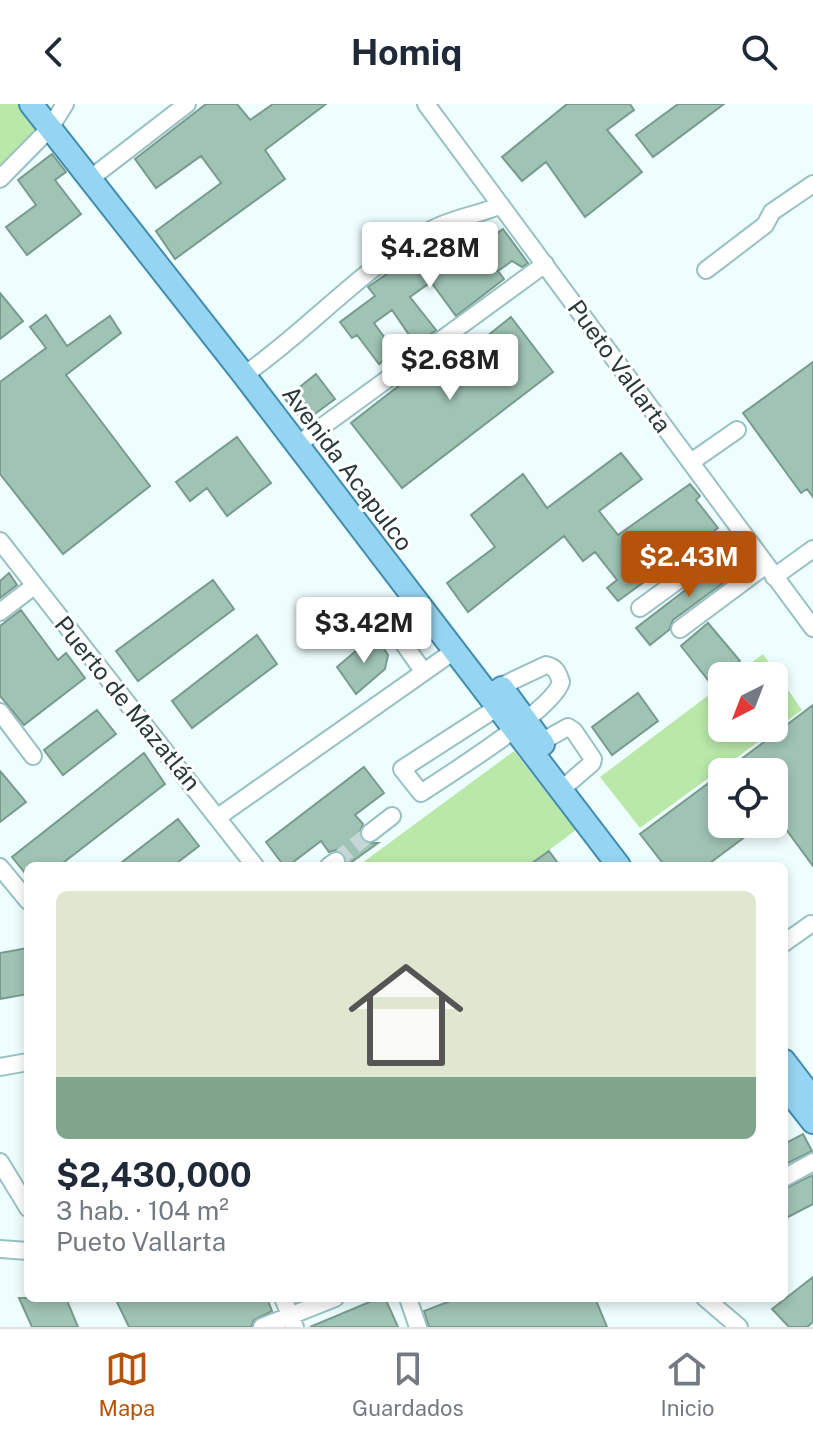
<!DOCTYPE html>
<html lang="es">
<meta charset="utf-8">
<style>
:root{--surface:#fff;--page:#f2f2f3;--text:#1f2937;--muted:#747a83;--line:#e0e1e3;--accent:#b45309}
body{margin:0;font-family:"Public Sans",sans-serif;background:var(--page);color:var(--text);height:100vh;display:flex;flex-direction:column;font-size:30px;white-space:nowrap}
*{box-sizing:border-box;margin:0}
p{font-size:26px;color:var(--muted)}
.icon{flex:none;width:44px;height:44px;fill:none;stroke:currentColor;stroke-width:2;stroke-linecap:round;stroke-linejoin:round}
.map{position:relative;flex:1;overflow:hidden}
.details{position:absolute;left:24px;top:758px;width:764px;height:440px;display:flex;flex-direction:column;background:var(--surface);border-radius:12px;box-shadow:0 4px 12px #0003}
.details>*{flex:none}
.needle{width:52px;rotate:222deg}
.buttons{position:absolute;left:708px;top:558px;display:grid;gap:16px}
.buttons a{display:grid;place-items:center;width:80px;height:80px;border-radius:12px;background:var(--surface);box-shadow:0 4px 12px #0003;font-size:40px}
.price{position:absolute;translate:-50% -68px;padding:0 18px;border-radius:8px;background:#fff;color:#222;font-size:26px;line-height:52px;filter:drop-shadow(0 2px 4px #0008)}
.price::after{content:'';position:absolute;left:50%;top:48px;width:24px;height:18px;margin-left:-12px;background:inherit;clip-path:polygon(0 0,100% 0,50% 100%)}
.price.on{background:var(--accent);color:#fff}
ul{padding:0;list-style:none}
li{display:grid;align-content:center;gap:16px;height:424px;padding:0 32px}
li span{display:grid;place-items:center;height:248px;border-radius:12px;color:#555}
li>.icon{margin-inline-start:auto}
span .icon{width:144px;height:144px;fill:#fffc;stroke-width:1}
li b{font-size:34px}
header{display:flex;justify-content:space-between;align-items:center;height:104px;padding:0 32px;background:var(--surface);font-size:36px;font-weight:700}
.menu{display:flex;justify-content:space-around;align-items:center;height:112px;border-top:2px solid var(--line);background:var(--surface);font-size:22px;color:var(--muted)}
.menu a{display:grid;justify-items:center;gap:4px}
.menu .on{color:var(--accent)}
.map>svg:first-child{display:block}
.green{fill:#b9e8a8}
.building{fill:#9fc3b4;stroke:#799b8d;stroke-width:2}
.lines{fill:none;stroke-linecap:round;stroke-linejoin:round}
.minor-tunnel{stroke:#c7d7d8;stroke-width:16;stroke-dasharray:16 8;stroke-linecap:butt}
.minor-casing{stroke:#99c1c3;stroke-width:20}
.major-casing{stroke:#428dad;stroke-width:26}
.minor{stroke:#fff;stroke-width:16}
.major{stroke:#96d5f2;stroke-width:22}
.labels{text-anchor:middle;dominant-baseline:central;stroke-width:6;stroke-linejoin:round;paint-order:stroke}
.street-label{font-size:24px;fill:#293a3b;stroke:#fff}
</style>
<header><svg class="icon" aria-label="back" viewBox="0 0 24 24"><path d="M15 5l-7 7 7 7"/></svg>Homiq<svg class="icon" aria-label="search" viewBox="0 0 24 24"><circle cx="10" cy="10" r="6"/><path d="M15 15l6 6"/></svg></header>
<div class="map">
<svg width="813" height="1223" viewBox="0 0 813 1223">
<rect width="100%" height="100%" fill="#eefeff"/>
<path class="green" d="M 0,0 L 22,0 L 41,23 L 0,64 Z
M 763,550 L 802,606 L 640,724 L 600,673 L 722,581 L 722,624 L 774,624 L 774,572 L 734,572 Z
M 514,647 L 576,726 L 528,762 L 358,762 Z"/>
<path class="building" d="M 206,0 L 237,0 L 250,16 L 273,0 L 326,0 L 265,46 L 285,75 L 175,155 L 156,127 L 221,79 L 201,52 L 156,84 L 135,55 Z
M 567,0 L 630,0 L 634,6 L 607,26 L 642,68 L 585,113 L 546,58 L 522,77 L 502,53 Z
M 678,0 L 724,0 L 653,53 L 636,31 Z
M 52,50 L 66,68 L 55,76 L 81,110 L 27,151 L 6,123 L 36,101 L 18,76 Z
M 503,125 L 528,159 L 522,163 L 512,157 L 498,167 L 504,175 L 456,212 L 431,178 L 410,193 L 436,226 L 416,241 L 392,206 L 374,219 L 395,248 L 379,260 L 357,231 L 352,234 L 340,218 L 375,192 L 368,183 L 436,136 L 456,160 Z
M 0,189 L 23,217 L 0,235 Z
M 46,211 L 67,242 L 110,212 L 121,229 L 66,271 L 150,382 L 63,450 L 0,370 L 0,278 L 46,244 L 30,223 Z
M 511,213 L 553,268 L 402,384 L 351,319 L 432,256 L 442,268 Z
M 813,258 L 813,393 L 807,385 L 801,389 L 743,309 Z
M 316,270 L 335,295 L 304,318 L 285,295 Z
M 237,333 L 271,379 L 227,412 L 207,384 L 190,397 L 176,378 Z
M 621,349 L 642,375 L 599,407 L 618,431 L 690,380 L 700,392 L 696,396 L 718,424 L 618,497 L 607,484 L 617,476 L 595,448 L 583,457 L 564,432 L 468,508 L 447,479 L 495,443 L 471,411 L 523,370 L 547,404 Z
M 735,448 L 746,462 L 673,516 L 669,526 L 650,541 L 636,524 Z
M 9,469 L 17,481 L 0,494 L 0,477 Z
M 213,476 L 234,505 L 138,577 L 116,547 Z
M 21,506 L 58,556 L 66,549 L 85,574 L 24,621 L 0,592 L 0,522 Z
M 708,519 L 740,557 L 712,581 L 681,542 Z
M 257,531 L 277,560 L 192,624 L 172,597 Z
M 375,531 L 388,551 L 385,565 L 356,590 L 337,563 Z
M 638,589 L 658,617 L 612,651 L 592,623 Z
M 813,601 L 813,762 L 774,709 L 774,668 L 724,668 Z
M 97,606 L 116,630 L 63,671 L 44,646 Z
M 144,649 L 165,680 L 59,762 L 28,762 L 28,773 L 12,753 Z
M 364,663 L 384,689 L 355,711 L 363,720 L 359,730 L 362,736 L 367,739 L 378,739 L 346,762 L 344,750 L 336,746 L 329,748 L 321,737 L 288,762 L 284,762 L 266,738 Z
M 0,667 L 26,698 L 0,718 Z
M 722,669 L 722,720 L 762,720 L 706,762 L 665,762 L 640,730 Z
M 178,715 L 199,742 L 173,762 L 117,762 Z
M 549,747 L 560,762 L 528,762 Z
M 28,844 L 28,890 L 0,895 L 0,849 Z
M 803,1030 L 812,1047 L 784,1061 L 784,1040 Z
M 813,1071 L 813,1100 L 784,1115 L 784,1085 Z
M 813,1173 L 813,1218 L 807,1223 L 789,1223 L 772,1205 Z
M 19,1194 L 66,1194 L 78,1223 L 32,1223 Z
M 115,1194 L 267,1194 L 272,1207 L 254,1216 L 251,1223 L 129,1223 Z
M 379,1194 L 385,1194 L 398,1223 L 310,1223 Z
M 458,1194 L 595,1194 L 607,1223 L 429,1223 L 424,1207 Z"/>
<g class="lines">
<path class="minor-tunnel" d="M 336,757 L 370,729"/>
<g class="minor-casing">
<path id="minor" d="M 426,0 L 813,524
M 91,74 L 187,0
M 0,75 L 50,24 L 65,0
M 706,166 L 765,121 L 772,108 L 813,80
M 244,271 C 309,226 361,164 431,126 C 452,114 479,111 501,101
M 297,341 L 545,160
M 691,358 L 737,326
M 0,437 L 255,762
M 774,473 L 813,445
M 417,497 L 397,522 L 397,530 L 423,567
M 640,504 L 743,429
M 0,508 L 34,482
M 680,525 L 766,461
M 493,586 L 546,561 C 556,563 558,569 561,578 C 554,605 448,671 421,689 L 402,665 L 498,603
M 0,608 L 33,652
M 532,643 L 568,623 L 574,627 L 593,655 L 592,659 L 562,685
M 218,713 L 454,547
M 370,729 L 392,712
M 329,762 L 336,757
M 0,763 L 28,797
M 784,839 L 811,820
M 0,963 L 28,958
M 0,1058 L 28,1104
M 784,1074 L 813,1058
M 0,1145 L 28,1147
M 283,1194 L 295,1223
M 408,1194 L 418,1223
M 705,1194 L 739,1223
M 262,1223 L 335,1194"/>
</g>
<g class="major-casing">
<path id="major" d="M 31,0 L 244,271 L 619,762
M 502,584 L 543,640
M 784,957 L 810,991
M 784,981 L 813,1018"/>
</g>
<use href="#minor" class="minor"/>
<use href="#major" class="major"/>
</g>
<g class="labels">
<g class="street-label">
<text transform="translate(620 262) rotate(54)">Pueto Vallarta</text>
<text transform="translate(348 364) rotate(53)">Avenida Acapulco</text>
<text transform="translate(128 599) rotate(51)">Puerto de Mazatlán</text>
</g>
</g>
</svg>
<div class="buttons">
<a><svg class="needle" viewBox="-14 -14 28 28"><path d="M0-13l5 13h-10z" fill="#e53935"/><path d="M0 13l5-13h-10z" fill="#747a83"/></svg></a>
<a><svg class="icon" aria-label="locate" viewBox="0 0 24 24"><circle cx="12" cy="12" r="6"/><path d="M12 2v4M12 18v4M2 12h4M18 12h4"/></svg></a>
</div>
<b class="price" style="left:430px;top:186px">$4.28M</b>
<b class="price" style="left:450px;top:298px">$2.68M</b>
<b class="price on" style="left:689px;top:495px">$2.43M</b>
<b class="price" style="left:364px;top:561px">$3.42M</b>
<section class="details">
<ul>
<li><span style="background:linear-gradient(#dfe7d0 75%,#7fa58c 0)"><svg class="icon" aria-label="home" viewBox="0 0 24 24"><path d="M3 11l9-7 9 7M6 9v11h12V9"/></svg></span><div><b>$2,430,000</b><p>3 hab. · 104 m²</p><p>Pueto Vallarta</p></div></li>
</ul>
</section>
</div>
<nav class="menu">
<a class="on"><svg class="icon" aria-label="map" viewBox="0 0 24 24"><path d="M3 6l6-2 6 2 6-2v14l-6 2-6-2-6 2zM9 4v14M15 6v14"/></svg>Mapa</a>
<a><svg class="icon" aria-label="saved" viewBox="0 0 24 24"><path d="M7 4h10v16l-5-4-5 4z"/></svg>Guardados</a>
<a><svg class="icon" aria-label="home" viewBox="0 0 24 24"><path d="M3 11l9-7 9 7M6 9v11h12V9"/></svg>Inicio</a>
</nav>
